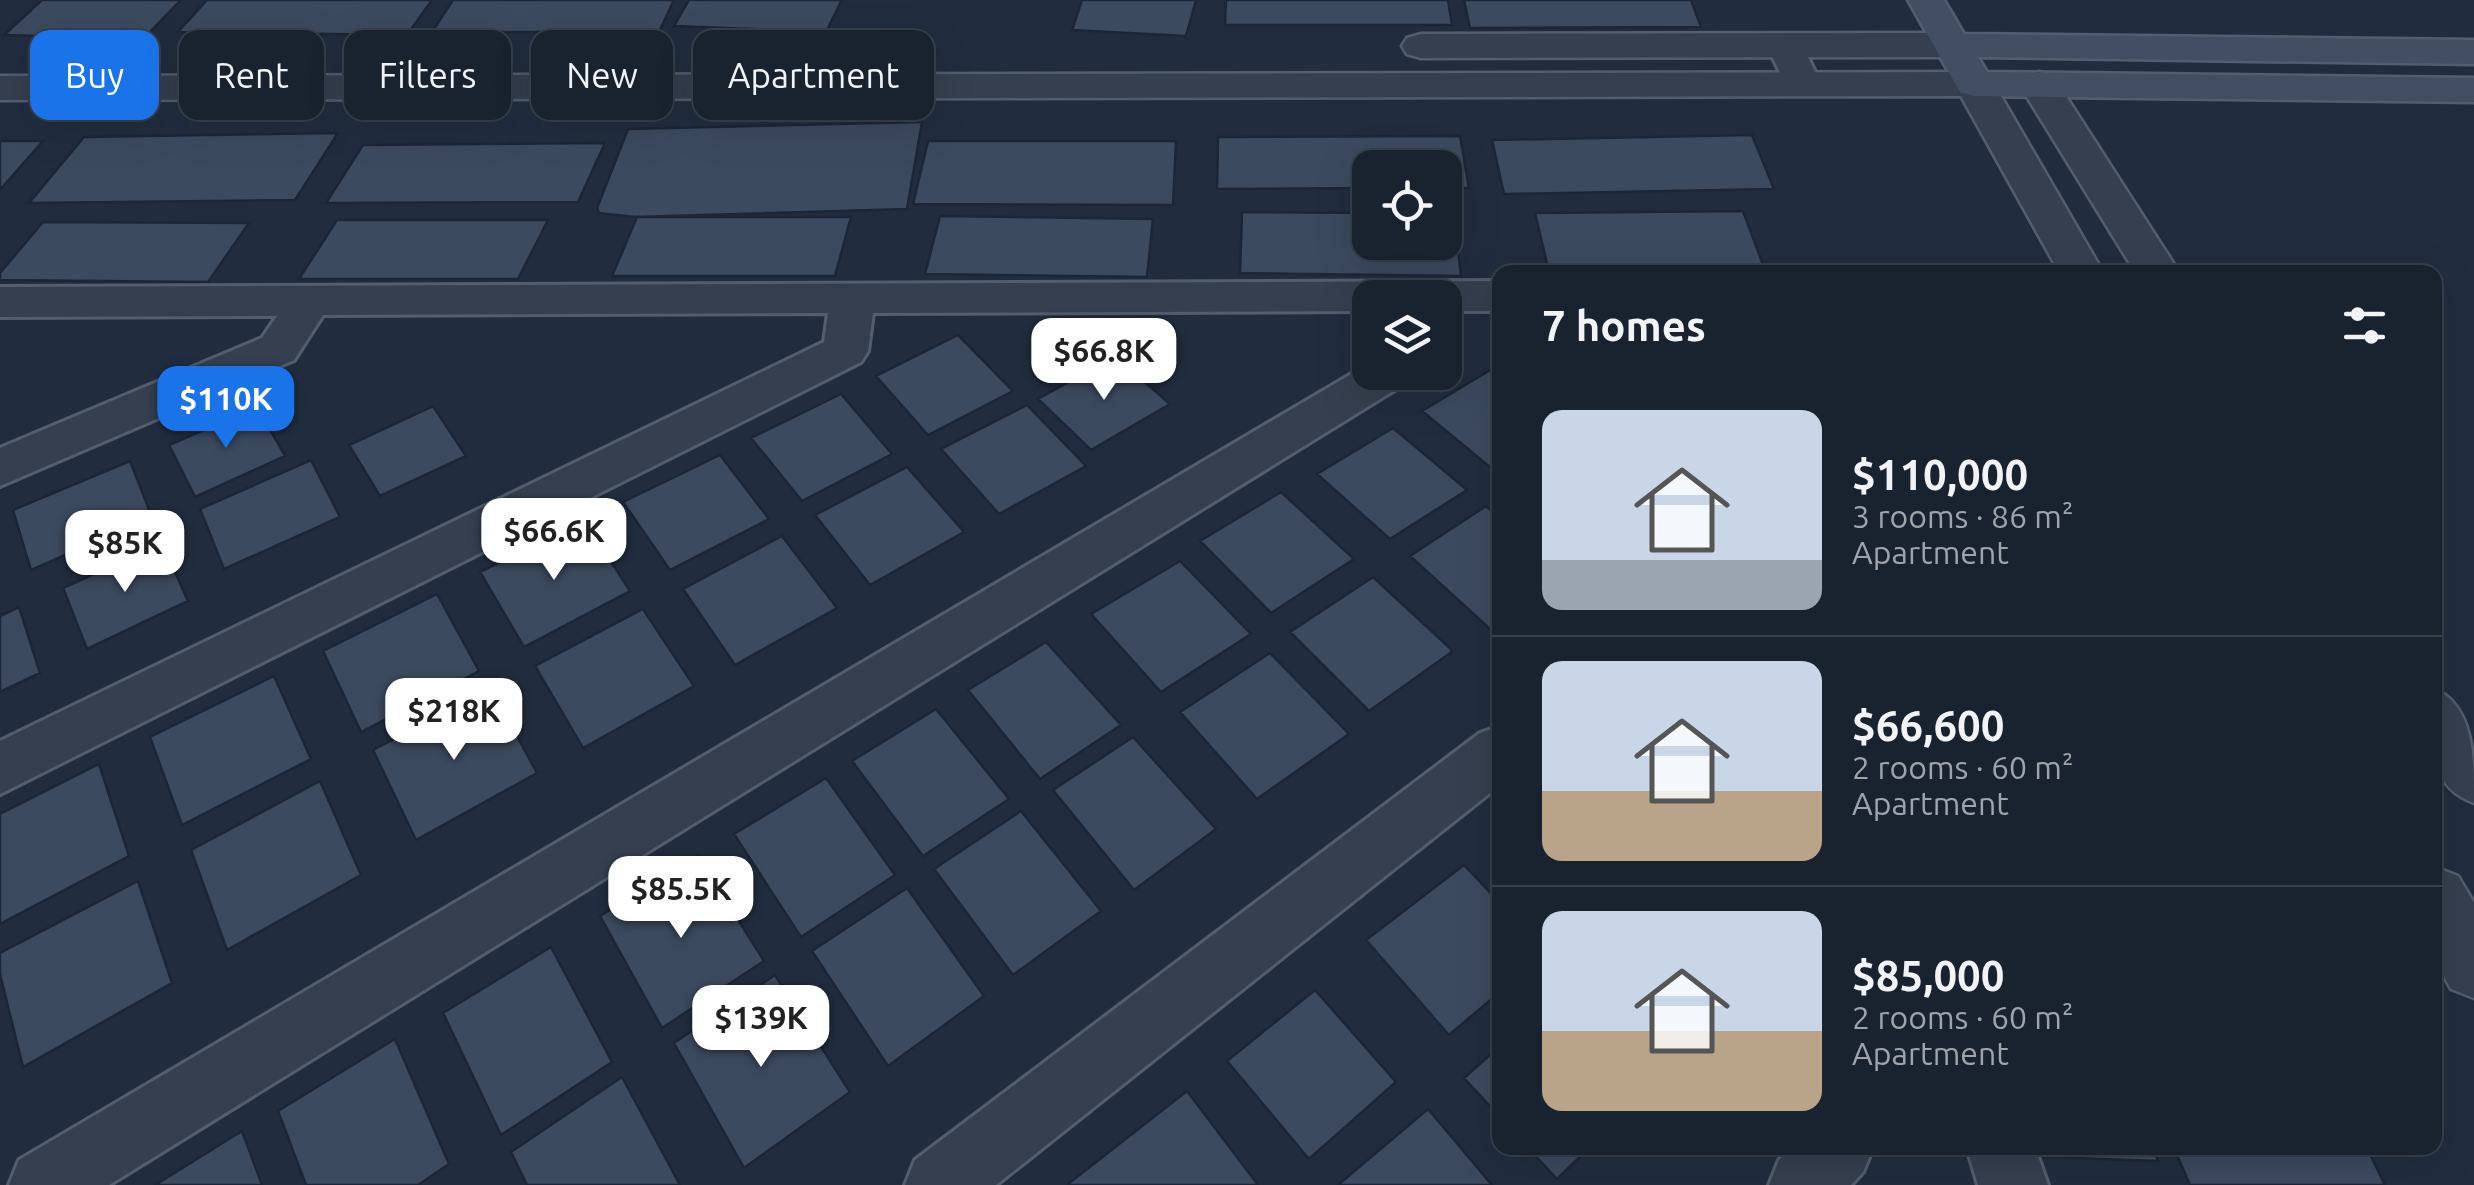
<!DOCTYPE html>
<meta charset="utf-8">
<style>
:root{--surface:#19222f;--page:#222a37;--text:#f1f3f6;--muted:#9fa4aa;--line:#373f4b;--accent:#1a73e8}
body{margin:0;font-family:Ubuntu,sans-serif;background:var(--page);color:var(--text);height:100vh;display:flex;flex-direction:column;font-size:38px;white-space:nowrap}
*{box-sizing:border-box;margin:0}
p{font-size:32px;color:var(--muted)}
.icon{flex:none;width:55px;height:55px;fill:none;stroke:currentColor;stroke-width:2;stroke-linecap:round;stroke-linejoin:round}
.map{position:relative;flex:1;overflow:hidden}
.drawer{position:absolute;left:1492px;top:265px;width:950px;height:890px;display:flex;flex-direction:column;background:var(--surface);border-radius:20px;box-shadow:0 10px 40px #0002,0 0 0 2px var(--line)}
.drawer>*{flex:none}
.hud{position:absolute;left:30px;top:30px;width:950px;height:90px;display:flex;gap:20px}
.fabs{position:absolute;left:1352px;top:150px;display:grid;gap:20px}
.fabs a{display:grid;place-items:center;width:110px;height:110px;border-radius:20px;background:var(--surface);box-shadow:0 10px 40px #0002,0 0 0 2px var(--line);font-size:50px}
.price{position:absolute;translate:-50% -85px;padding:0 22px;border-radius:20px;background:#fff;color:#222;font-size:32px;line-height:65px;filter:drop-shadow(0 2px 5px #0008)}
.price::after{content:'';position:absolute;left:50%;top:60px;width:30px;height:22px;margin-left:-15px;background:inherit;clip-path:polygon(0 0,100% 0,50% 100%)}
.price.current{background:var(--accent);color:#fff}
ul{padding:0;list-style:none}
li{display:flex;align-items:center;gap:30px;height:250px;padding:0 50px}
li+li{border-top:2px solid var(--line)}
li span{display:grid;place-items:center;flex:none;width:280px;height:200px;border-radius:20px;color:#555}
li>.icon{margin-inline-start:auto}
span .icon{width:120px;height:120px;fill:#fffc;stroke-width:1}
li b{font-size:42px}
h2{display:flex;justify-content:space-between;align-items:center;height:120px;padding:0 50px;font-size:42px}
.pill{padding:0 35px;border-radius:20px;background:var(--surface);box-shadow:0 10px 40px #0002,0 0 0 2px var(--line);font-size:35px;line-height:90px}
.pill.current{background:var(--accent);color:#fff}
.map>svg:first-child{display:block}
.building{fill:#3c4a5f;stroke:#1c2636;stroke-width:2.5}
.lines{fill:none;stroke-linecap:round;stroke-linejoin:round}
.minor-casing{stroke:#535d6d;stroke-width:6}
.tertiary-casing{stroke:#535d6d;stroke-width:5}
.secondary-casing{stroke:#535d6d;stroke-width:5}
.minor{fill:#353f4f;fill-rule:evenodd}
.tertiary{fill:#353f4f;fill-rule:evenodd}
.secondary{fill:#424e62;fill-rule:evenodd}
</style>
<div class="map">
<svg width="2474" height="1185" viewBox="0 0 2474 1185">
<rect width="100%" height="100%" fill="#212d3f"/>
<path class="building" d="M 42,0 L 181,0 L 143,39 L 4,35 Z
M 207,0 L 432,0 L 407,35 L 178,32 Z
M 453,0 L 674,0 L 659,32 L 432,32 Z
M 689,0 L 842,0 L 826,32 L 674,26 Z
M 1082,0 L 1196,0 L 1186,36 L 1072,30 Z
M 1226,0 L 1448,0 L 1452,25 L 1225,25 Z
M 1464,0 L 1691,0 L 1701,27 L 1470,28 Z
M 922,122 L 907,209 L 635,217 L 599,213 L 597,208 L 628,129 Z
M 338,133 L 295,200 L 29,203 L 84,137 Z
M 1752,135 L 1774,189 L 1504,194 L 1492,140 Z
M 1460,136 L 1469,188 L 1445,188 L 1445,168 L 1370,168 L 1370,188 L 1217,189 L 1218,137 Z
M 0,141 L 43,141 L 0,190 Z
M 928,141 L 1176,141 L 1173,205 L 913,204 Z
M 605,143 L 578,202 L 326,203 L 363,145 Z
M 1743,211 L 1765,270 L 1549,272 L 1535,213 Z
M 1242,212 L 1370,213 L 1370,242 L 1445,242 L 1445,214 L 1454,214 L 1461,276 L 1240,273 Z
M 940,216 L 1153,219 L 1147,277 L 925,274 Z
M 637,217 L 851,217 L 835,276 L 612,276 Z
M 337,220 L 548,220 L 518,279 L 299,279 Z
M 43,222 L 249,223 L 208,282 L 0,280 L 0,273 Z
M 958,335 L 1013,391 L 928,435 L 876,376 Z
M 1115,356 L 1170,404 L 1091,450 L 1038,399 Z
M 1492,369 L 1500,375 L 1500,470 L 1496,472 L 1422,411 Z
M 841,394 L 892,454 L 802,501 L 751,438 Z
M 1027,405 L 1086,466 L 999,514 L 941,449 Z
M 433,406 L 466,456 L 380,496 L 349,445 Z
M 257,407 L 285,456 L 195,497 L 169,445 Z
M 1393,428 L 1467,490 L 1390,539 L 1317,474 Z
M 720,455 L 769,519 L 670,570 L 623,502 Z
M 311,460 L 340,517 L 224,569 L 200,509 Z
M 130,461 L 152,517 L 31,570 L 13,510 Z
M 907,467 L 964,532 L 870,585 L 815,515 Z
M 1281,492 L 1354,559 L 1271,613 L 1200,541 Z
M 1486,506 L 1500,518 L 1500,622 L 1490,629 L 1410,556 Z
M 585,521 L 630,591 L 524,647 L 480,572 Z
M 782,536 L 837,608 L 735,665 L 683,589 Z
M 162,543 L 188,601 L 87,649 L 63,588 Z
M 1180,561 L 1251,634 L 1161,692 L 1091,614 Z
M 1373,577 L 1453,651 L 1369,711 L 1290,632 Z
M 437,594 L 479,671 L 361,732 L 323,651 Z
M 19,607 L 40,673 L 0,692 L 0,616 Z
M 643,609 L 694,686 L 583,748 L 535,666 Z
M 1046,642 L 1121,725 L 1040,779 L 968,690 Z
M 1270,653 L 1349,734 L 1257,799 L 1180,712 Z
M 274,676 L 311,759 L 182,825 L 150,737 Z
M 491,688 L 537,773 L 416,840 L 373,750 Z
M 936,709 L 1009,799 L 923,856 L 852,761 Z
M 1133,737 L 1216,829 L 1134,890 L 1053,790 Z
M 99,764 L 129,856 L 0,924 L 0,814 Z
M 826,778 L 895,875 L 801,937 L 734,834 Z
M 320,781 L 361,875 L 227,950 L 191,850 Z
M 1021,811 L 1101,911 L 1013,975 L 934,869 Z
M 698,856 L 764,961 L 662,1028 L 600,916 Z
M 1464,865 L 1500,903 L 1500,992 L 1449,1035 L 1366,940 Z
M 138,881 L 172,983 L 23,1067 L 0,974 L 0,953 Z
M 907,888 L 984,996 L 888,1066 L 812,951 Z
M 551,947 L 612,1062 L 501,1135 L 443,1013 Z
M 775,975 L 850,1092 L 744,1168 L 674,1043 Z
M 1315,990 L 1396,1082 L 1309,1159 L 1227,1061 Z
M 395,1039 L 449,1164 L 418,1185 L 306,1185 L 278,1111 Z
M 1500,1046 L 1500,1117 L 1464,1078 Z
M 622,1077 L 680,1185 L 527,1185 L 511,1152 Z
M 1187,1091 L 1258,1185 L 1068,1185 L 1068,1184 Z
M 1428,1109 L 1492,1185 L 1338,1185 Z
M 242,1131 L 262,1185 L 155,1185 Z
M 1528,1148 L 1589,1148 L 1557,1179 Z
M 2016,1148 L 2153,1148 L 2158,1161 L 2019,1156 Z
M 2174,1148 L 2367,1148 L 2385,1185 L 2190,1185 Z"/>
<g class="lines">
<g class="minor-casing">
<path id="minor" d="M 1785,34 L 1798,37 L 1821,84 L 1815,92 L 1802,95 L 1789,92 L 1767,45 L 1772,37 Z
M 1500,281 L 1500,311 L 1445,311 L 1445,298 L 1370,298 L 1370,311 L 873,313 L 868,351 L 861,362 L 0,794 L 0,741 L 824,342 L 828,313 L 323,315 L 294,360 L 0,486 L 0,448 L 262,338 L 277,316 L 0,317 L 0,287 Z
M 1370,363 L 1370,372 L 1413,372 L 1406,383 L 109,1185 L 9,1185 L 19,1160 Z
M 1500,726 L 1500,785 L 996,1185 L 905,1185 L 915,1160 L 1480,733 Z
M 1792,1148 L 1873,1148 L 1863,1172 L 1851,1185 L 1769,1185 L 1779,1160 Z
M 1967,1148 L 2035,1148 L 2048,1185 L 1978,1185 Z"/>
</g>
<g class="tertiary-casing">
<path id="tertiary" d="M 1953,33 L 1967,37 L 1972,45 L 1967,53 L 1953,57 L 1421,58 L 1407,54 L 1402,46 L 1407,38 L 1421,34 Z
M 1974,72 L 1988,76 L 1994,84 L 2103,272 L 2059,272 L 1961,96 L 0,100 L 0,76 Z
M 2039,72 L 2053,76 L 2179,272 L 2135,272 L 2019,84 L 2025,76 Z
M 2435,689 C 2474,707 2474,757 2474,803 C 2422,784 2435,735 2435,689 Z
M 2435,867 L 2458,876 L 2474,903 L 2474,998 L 2451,989 L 2435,960 Z"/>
</g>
<g class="secondary-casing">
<path id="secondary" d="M 1908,0 L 1944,0 L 1964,34 L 2474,40 L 2474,64 L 1978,57 L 1987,72 L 2474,78 L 2474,102 L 1974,96 L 1960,92 Z"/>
</g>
<use href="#minor" class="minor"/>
<use href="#tertiary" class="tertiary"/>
<use href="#secondary" class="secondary"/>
</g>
</svg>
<div class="fabs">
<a><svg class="icon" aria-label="locate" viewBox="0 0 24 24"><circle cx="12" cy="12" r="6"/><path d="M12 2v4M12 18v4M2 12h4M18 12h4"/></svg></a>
<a><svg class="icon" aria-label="layers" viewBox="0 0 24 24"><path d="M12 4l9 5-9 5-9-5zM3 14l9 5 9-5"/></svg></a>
</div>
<b class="price" style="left:1104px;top:403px">$66.8K</b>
<b class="price current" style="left:226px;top:451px">$110K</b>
<b class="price" style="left:554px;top:583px">$66.6K</b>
<b class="price" style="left:125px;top:595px">$85K</b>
<b class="price" style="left:454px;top:763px">$218K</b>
<b class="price" style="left:681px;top:941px">$85.5K</b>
<b class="price" style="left:761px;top:1070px">$139K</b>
<div class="hud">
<a class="pill current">Buy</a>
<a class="pill">Rent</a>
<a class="pill">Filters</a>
<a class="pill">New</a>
<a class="pill">Apartment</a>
</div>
<section class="drawer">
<h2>7 homes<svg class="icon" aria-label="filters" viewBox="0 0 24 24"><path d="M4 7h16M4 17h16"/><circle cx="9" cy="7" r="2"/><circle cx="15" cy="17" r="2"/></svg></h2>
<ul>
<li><span style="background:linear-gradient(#c9d6e8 75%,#9aa5b1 0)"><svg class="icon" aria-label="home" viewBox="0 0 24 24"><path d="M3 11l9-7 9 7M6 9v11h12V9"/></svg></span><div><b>$110,000</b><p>3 rooms · 86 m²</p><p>Apartment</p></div></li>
<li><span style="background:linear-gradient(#c9d6e8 65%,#b9a48a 0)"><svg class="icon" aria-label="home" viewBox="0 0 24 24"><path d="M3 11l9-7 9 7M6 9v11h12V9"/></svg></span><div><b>$66,600</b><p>2 rooms · 60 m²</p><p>Apartment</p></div></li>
<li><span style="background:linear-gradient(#c9d6e8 60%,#b9a48a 0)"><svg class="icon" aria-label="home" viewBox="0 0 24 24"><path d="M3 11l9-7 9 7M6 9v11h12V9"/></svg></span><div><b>$85,000</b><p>2 rooms · 60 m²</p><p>Apartment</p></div></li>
</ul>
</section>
</div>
